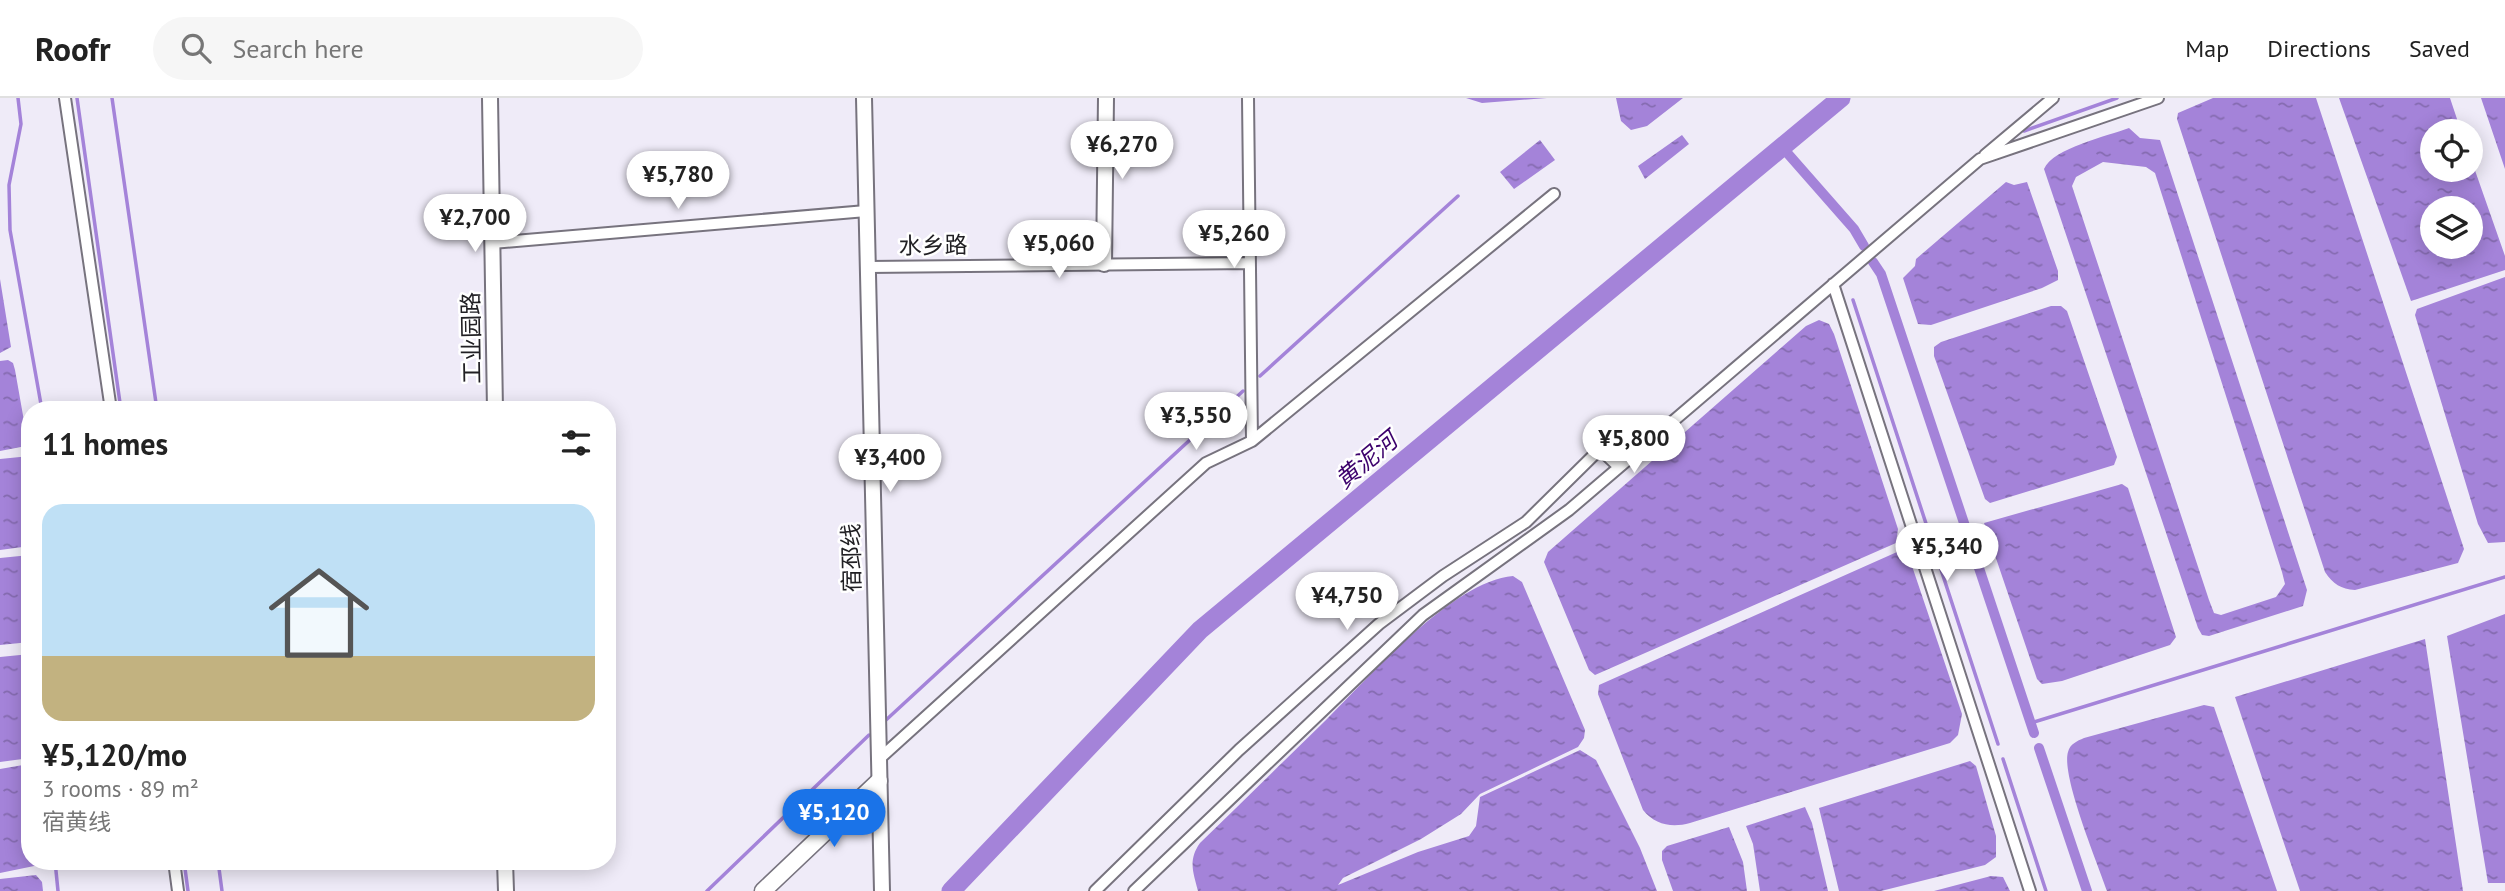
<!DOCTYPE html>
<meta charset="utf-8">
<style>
:root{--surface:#fff;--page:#f6f6f6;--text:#222;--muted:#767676;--line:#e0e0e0;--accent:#1a73e8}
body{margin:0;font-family:"PT Sans","Noto Sans SC",sans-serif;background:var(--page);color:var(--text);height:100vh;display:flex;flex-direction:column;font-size:26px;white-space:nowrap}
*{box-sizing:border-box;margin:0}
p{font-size:23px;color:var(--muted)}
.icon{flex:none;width:38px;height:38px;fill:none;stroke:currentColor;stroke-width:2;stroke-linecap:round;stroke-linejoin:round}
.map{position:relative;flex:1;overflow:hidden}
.side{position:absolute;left:21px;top:303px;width:595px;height:469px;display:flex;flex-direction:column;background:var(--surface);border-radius:28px;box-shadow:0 4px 18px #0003}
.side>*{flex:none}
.tools{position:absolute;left:2420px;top:21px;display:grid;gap:14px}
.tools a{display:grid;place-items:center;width:63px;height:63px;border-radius:50%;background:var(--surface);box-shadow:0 4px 18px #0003;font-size:35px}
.price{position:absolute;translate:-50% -60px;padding:0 16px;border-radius:24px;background:#fff;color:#222;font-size:23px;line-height:46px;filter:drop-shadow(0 2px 4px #0008)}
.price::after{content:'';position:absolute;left:50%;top:42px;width:21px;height:16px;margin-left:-10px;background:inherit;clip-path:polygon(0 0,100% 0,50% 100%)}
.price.on{background:var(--accent);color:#fff}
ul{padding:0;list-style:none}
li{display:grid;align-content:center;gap:14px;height:371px;padding:0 21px}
li span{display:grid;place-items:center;height:217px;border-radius:21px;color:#555}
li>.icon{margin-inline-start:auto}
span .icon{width:126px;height:126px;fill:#fffc;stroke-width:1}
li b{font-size:30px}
h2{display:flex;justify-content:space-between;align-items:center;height:84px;padding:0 21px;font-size:30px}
header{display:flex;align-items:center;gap:42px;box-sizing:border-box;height:98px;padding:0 35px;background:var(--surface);border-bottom:2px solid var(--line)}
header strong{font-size:33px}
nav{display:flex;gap:38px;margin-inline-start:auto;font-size:24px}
.search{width:490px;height:63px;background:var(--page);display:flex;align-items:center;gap:18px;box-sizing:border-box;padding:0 24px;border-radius:38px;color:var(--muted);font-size:26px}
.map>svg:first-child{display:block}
.water{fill:url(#water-ripples);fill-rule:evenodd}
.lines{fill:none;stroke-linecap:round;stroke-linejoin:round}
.stream{stroke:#a483d9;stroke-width:3.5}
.canal{stroke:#a483d9;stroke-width:10}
.river{stroke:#a483d9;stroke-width:19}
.minor-casing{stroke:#77737e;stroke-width:14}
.tertiary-casing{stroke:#77737e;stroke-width:18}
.secondary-casing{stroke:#77737e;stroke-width:19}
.minor{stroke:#fff;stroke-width:10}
.tertiary{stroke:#fff;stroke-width:14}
.secondary{stroke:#fff;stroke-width:16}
.labels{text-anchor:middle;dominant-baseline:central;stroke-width:5;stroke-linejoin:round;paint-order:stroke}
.street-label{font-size:23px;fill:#212024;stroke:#fff}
.water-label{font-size:24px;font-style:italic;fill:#3c006c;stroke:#fff}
</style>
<header>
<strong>Roofr</strong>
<div class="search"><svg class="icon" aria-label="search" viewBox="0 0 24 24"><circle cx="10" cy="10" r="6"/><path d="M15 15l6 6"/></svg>Search here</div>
<nav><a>Map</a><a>Directions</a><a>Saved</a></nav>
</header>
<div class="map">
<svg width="2505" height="793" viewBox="0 0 2505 793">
<defs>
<pattern id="water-ripples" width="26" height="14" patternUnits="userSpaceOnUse" patternTransform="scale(1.75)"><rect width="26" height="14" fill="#a483d9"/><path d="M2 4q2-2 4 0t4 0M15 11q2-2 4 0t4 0" fill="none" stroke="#856bb0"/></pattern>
</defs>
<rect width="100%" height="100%" fill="#efebf8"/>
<path class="water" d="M 1466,0 L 1547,0 L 1482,5 Z
M 1616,0 L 1683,0 L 1647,28 L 1631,32 L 1621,23 Z
M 2213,0 L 2316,0 L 2464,451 L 2458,465 L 2355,492 C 2341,491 2333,486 2325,474 L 2177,21 L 2178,15 Z
M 2339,0 L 2450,0 L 2461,33 L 2432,33 L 2432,72 L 2471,72 L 2471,61 L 2505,158 L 2505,172 L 2411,203 ZM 2432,110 L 2471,110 L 2471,149 L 2432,149 Z
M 2481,0 L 2505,0 L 2505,71 Z
M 2129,30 L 2140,40 L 2160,42 L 2307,492 L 2303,508 L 2209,538 L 2202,537 L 2198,530 L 2044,71 C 2053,50 2108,38 2129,30 ZM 2103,64 L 2146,69 L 2155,75 L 2282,474 L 2285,486 L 2276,499 L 2221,517 L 2214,515 L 2209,502 L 2072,88 L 2076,79 Z
M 1682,37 L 1689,46 L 1645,81 L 1638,68 Z
M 1540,42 L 1555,62 L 1514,91 L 1500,74 Z
M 2006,84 L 2014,87 L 2027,84 L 2058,173 L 2058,182 L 2042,190 L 1931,227 L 1918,226 L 1903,180 L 1915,168 L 1916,161 Z
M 2505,179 L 2505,444 L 2488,445 L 2478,426 L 2415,217 L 2417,211 Z
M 0,181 L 11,249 L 0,255 Z
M 2051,208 L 2061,208 L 2067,213 L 2117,359 L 2114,367 L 1990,405 L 1985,401 L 1934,258 L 1934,249 L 1941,244 Z
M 1819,222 L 1829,226 L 1834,236 L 1898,431 L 1896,445 L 1595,577 L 1589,572 L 1544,464 L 1548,454 L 1806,228 Z
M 8,262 L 13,265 L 15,272 L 27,340 L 26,348 L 0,353 L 0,263 Z
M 30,358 L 30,448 L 0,452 L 0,361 Z
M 2122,386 L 2128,390 L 2176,539 L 2170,547 L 2062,583 L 2042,586 L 2037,581 L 1984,425 Z
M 1897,454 L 1906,455 L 1912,468 L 1962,616 L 1958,637 L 1950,645 L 1690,725 C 1672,730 1655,727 1643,712 L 1598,596 L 1599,587 Z
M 30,457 L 30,544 L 0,547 L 0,460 Z
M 1513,478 L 1522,484 L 1585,632 L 1584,640 L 1578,649 L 1480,696 L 1461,716 L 1421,741 L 1343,780 L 1338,787 L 1418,754 L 1469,738 L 1476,728 L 1480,699 L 1580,652 L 1596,662 L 1640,750 L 1657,793 L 1198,793 C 1193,774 1188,762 1200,745 C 1242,704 1284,663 1326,622 C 1369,580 1452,483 1513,478 Z
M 2505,516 L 2505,785 L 2488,785 L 2447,538 Z
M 2425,541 L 2463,793 L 2300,793 L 2235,599 Z
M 30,556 L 30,660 L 0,664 L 0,559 Z
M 2204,607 L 2214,609 L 2277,793 L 2107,793 C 2098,766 2061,678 2068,654 C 2070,646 2077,643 2084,640 Z
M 1970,663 L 1976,668 L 1996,738 L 1996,759 L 1985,767 L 1881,793 L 1839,793 L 1819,710 Z
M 23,667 L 30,688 L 30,763 L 40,763 L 39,767 L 0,775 L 0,671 Z
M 1805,709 L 1812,725 L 1828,793 L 1760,793 L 1753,746 L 1746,728 Z
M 1729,729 L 1743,764 L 1747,793 L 1673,793 L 1662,762 L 1662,753 L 1667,748 Z
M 36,777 L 42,784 L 43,793 L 0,793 L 0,781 Z
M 1991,778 L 2003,779 L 2010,793 L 1934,793 Z"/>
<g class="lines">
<path class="stream" d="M 18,0 L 21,26 L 9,87 L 10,132 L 42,312
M 77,0 L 121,312
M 112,0 L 157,312
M 2024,33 L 2117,0
M 1853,202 L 1998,646
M 1260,278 L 1458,98
M 886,622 L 1243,293
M 2031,625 L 2505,479
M 2003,661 L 2046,793
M 55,763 L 58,793
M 184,763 L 188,793
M 218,763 L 222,793
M 707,793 L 869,637"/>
<path class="canal" d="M 1782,49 L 1854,131 L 1864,148
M 1873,164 L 1881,176 L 2034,635
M 2039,650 L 2087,793"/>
<path class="river" d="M 951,793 L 1200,532 L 1841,0"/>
<g class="minor-casing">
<path id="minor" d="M 65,0 L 111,312
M 1248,0 L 1252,343
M 1985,57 L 2053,0
M 492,145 L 866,113
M 868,169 L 1250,165
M 1833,186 L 2030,793
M 878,662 L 1206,365 L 1252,343 L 1554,96
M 174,763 L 178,793
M 1095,793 L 1239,652 L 1379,526 L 1443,478 L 1526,424 L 1600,351 L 1619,369
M 1134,793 L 1423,517 L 1569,412 L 1980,61 L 2158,0"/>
</g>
<g class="tertiary-casing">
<path id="tertiary" d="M 490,0 L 495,312
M 864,0 L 882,793
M 1104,166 L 1106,0
M 505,763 L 506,793"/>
</g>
<g class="secondary-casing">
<path id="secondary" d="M 763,793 L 879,683"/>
</g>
<use href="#minor" class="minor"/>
<use href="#tertiary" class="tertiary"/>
<use href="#secondary" class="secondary"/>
</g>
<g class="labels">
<g class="street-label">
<text transform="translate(933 147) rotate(-1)">水乡路</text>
<text transform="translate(471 240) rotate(-91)">工业园路</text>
<text transform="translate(851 460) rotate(-91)">宿邳线</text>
</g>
<g class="water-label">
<text transform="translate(1366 362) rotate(-40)">黄泥河</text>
</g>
</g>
</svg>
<div class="tools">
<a><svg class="icon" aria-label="locate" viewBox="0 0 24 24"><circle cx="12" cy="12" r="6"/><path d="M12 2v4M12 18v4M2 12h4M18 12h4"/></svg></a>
<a><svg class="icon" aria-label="layers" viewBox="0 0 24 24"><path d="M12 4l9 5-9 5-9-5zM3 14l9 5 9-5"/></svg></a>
</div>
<b class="price" style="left:1122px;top:83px">¥6,270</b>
<b class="price" style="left:678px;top:113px">¥5,780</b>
<b class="price" style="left:475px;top:156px">¥2,700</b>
<b class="price" style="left:1234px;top:172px">¥5,260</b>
<b class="price" style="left:1059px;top:182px">¥5,060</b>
<b class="price" style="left:1196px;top:354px">¥3,550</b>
<b class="price" style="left:1634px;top:377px">¥5,800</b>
<b class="price" style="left:890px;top:396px">¥3,400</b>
<b class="price" style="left:1947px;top:485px">¥5,340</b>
<b class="price" style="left:1347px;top:534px">¥4,750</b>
<b class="price on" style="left:834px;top:751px">¥5,120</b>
<section class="side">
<h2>11 homes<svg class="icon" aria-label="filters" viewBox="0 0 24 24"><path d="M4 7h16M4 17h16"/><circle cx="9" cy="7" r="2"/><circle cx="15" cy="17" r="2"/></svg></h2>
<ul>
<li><span style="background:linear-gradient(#bfe0f5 70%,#c2b280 0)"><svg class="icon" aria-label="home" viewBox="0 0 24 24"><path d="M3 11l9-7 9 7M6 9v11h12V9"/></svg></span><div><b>¥5,120/mo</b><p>3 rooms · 89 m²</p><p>宿黄线</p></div></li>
</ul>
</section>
</div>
